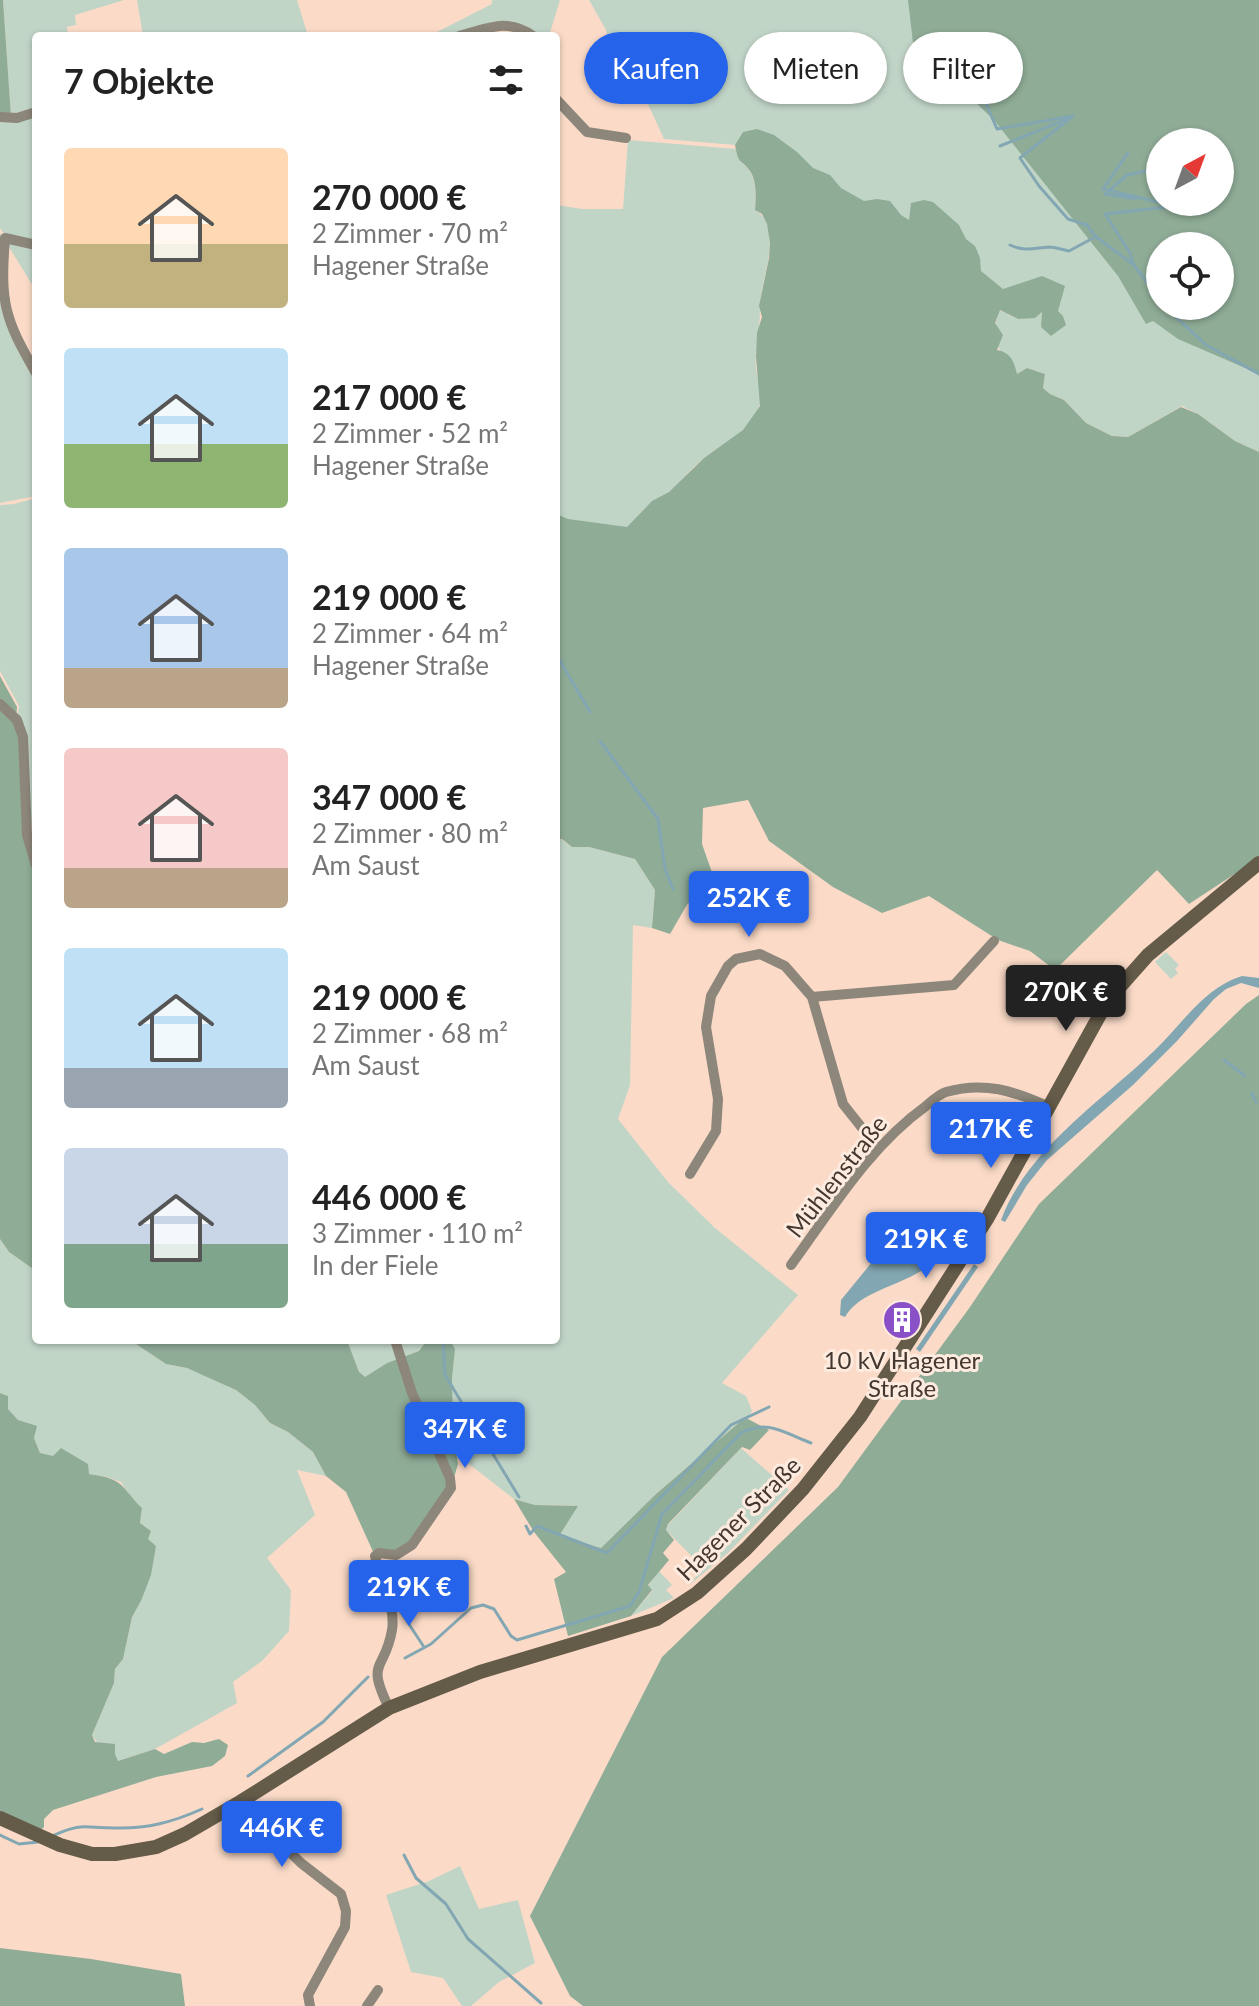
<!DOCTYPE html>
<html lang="de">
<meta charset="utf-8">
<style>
:root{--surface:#fff;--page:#f6f6f6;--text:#222;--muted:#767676;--accent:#2563eb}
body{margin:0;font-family:Lato,sans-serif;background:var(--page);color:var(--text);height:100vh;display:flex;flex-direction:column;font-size:30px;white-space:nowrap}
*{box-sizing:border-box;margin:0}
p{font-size:26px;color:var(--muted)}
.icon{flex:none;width:44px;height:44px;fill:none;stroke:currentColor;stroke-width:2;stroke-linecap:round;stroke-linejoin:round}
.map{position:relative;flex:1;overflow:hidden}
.side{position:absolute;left:32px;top:32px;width:528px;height:1312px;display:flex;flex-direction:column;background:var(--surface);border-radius:8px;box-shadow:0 2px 6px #0004}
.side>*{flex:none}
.guide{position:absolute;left:584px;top:32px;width:554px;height:72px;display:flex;gap:16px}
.needle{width:52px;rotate:41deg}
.fabs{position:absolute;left:1146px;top:128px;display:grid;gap:16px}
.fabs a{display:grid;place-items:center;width:88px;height:88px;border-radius:50%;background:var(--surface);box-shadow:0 2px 6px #0004;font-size:40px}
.price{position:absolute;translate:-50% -68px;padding:0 18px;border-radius:8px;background:var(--accent);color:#fff;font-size:26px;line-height:52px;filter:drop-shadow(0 2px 4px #0008)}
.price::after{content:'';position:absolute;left:50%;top:48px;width:24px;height:18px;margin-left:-12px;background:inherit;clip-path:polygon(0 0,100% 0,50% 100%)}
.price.selected{background:#222;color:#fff}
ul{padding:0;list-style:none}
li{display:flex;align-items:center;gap:24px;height:200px;padding:0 32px}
li span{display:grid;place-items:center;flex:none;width:224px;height:160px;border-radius:8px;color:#555}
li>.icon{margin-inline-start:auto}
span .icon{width:96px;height:96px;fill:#fffc;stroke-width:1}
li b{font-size:34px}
h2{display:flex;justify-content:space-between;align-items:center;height:96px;padding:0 32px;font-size:34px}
.tag{padding:0 28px;border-radius:36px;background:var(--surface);box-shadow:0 2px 6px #0004;font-size:28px;line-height:72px}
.tag.selected{background:var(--accent);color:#fff}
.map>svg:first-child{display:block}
.green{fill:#c1d5c7;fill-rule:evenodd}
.forest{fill:#8fac97;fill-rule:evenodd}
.water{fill:#83a7b2}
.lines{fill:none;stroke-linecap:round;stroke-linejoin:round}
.stream{stroke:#83a7b2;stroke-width:3}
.street{stroke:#8d867a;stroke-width:10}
.secondary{stroke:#645b49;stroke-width:14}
.labels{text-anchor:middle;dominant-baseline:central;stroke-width:6;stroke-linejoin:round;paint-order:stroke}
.street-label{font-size:24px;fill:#43372f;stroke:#feebdf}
.poi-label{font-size:24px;fill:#43372f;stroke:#feebdf}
</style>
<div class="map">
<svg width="1259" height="2006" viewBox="0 0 1259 2006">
<rect width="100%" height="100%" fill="#fbdbc8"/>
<path class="green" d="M 3,0 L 124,0 L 75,15 L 76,25 L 67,27 L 68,36 L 36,36 L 36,111 L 11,116 Z
M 137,0 L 297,0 L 308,36 L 143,36 Z
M 492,0 L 560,0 L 549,36 L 533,36 L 506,22 L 453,36 L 429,36 L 492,4 Z
M 589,0 L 1259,0 L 1259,452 L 1235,441 L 1198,414 L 1182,406 L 1128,437 L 1112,436 L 1086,423 L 1064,400 L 1050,394 L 1043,388 L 1045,374 L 1027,368 L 1017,374 C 999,352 989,340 999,310 L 1018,319 L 966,268 L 556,662 L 556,205 L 582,209 L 623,209 L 628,140 L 736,149 C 739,164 741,160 749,170 C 757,180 756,198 755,210 C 786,228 759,282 760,308 C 760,323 758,339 756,355 C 754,372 762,388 760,404 C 758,411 749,424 744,429 C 733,441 716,448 704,458 C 691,468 681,482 669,492 C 655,502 648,503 636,518 L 778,418 L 775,202 L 738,141 L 735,145 L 664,139 L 643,93 L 612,56 L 606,30 ZM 1160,142 L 1220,142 L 1220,202 L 1160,202 ZM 1160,246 L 1220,246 L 1220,306 L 1160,306 Z
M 36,113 L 36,244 L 6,237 L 0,228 L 0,119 Z
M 0,233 L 3,238 L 2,299 L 36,377 L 36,496 L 0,503 Z
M 8,242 L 36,248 L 36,291 L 9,247 Z
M 36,498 L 36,858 L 17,718 L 19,706 L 0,671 L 0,505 L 14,504 Z
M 561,839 L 572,847 L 589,847 L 635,859 L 655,890 L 652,928 L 633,925 L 630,1085 L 618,1119 L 668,1182 L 715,1228 L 798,1295 L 722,1383 L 746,1396 L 752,1411 L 748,1419 L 742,1420 L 656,1494 L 601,1548 L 559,1536 L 577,1506 L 535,1505 L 514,1499 L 464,1460 L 457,1459 C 452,1433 451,1403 452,1377 C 453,1363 457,1353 450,1340 L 556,1340 L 556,841 Z
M 1166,952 L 1179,965 L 1175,969 L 1178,973 L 1171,979 L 1155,962 Z
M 0,1239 L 9,1252 L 36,1271 L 36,1340 L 130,1340 L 166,1364 L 187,1368 L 212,1378 L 236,1390 L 255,1405 L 270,1423 L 288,1432 L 313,1452 L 326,1476 L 297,1470 L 315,1515 L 267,1558 L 291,1590 L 289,1631 L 262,1661 L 233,1682 L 237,1703 L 155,1749 L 118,1761 C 112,1749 98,1747 92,1735 L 114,1683 L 115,1669 L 123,1659 L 132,1617 L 141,1601 L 156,1546 L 147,1539 L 151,1531 L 140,1523 L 142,1508 L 128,1494 L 121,1482 L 107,1477 L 88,1474 L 40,1453 L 34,1438 L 8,1409 L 8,1396 L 0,1393 Z
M 347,1340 L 395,1340 L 401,1358 L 387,1363 L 365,1378 L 359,1372 Z
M 397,1340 L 427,1340 L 419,1351 L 403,1357 Z
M 741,1448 L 789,1490 L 728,1553 L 688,1586 L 703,1568 L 666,1530 L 668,1525 Z
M 659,1571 L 672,1585 L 666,1590 L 674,1598 L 631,1616 L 652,1591 L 648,1586 Z
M 460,1866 L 479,1909 L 518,1900 L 535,1963 L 499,1982 L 471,2006 L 462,2006 L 443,1978 L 411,1972 L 386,1895 L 429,1881 Z"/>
<path class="forest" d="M 0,0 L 3,0 L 11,116 L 0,116 Z
M 908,0 L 1259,0 L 1259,374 L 1178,339 L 1153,321 L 1146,324 L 1118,276 L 994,120 L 913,43 ZM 1160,142 L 1220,142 L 1220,202 L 1160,202 ZM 1160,246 L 1220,246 L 1220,306 L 1160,306 Z
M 757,129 L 774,135 L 797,152 L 813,168 L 830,175 L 841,188 L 864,201 L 877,199 L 890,201 L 901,215 L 909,220 L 911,203 L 924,200 L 933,202 L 959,225 L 966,239 L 975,246 L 980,258 L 981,271 L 1003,289 L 1042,276 L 1065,286 L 1058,311 L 1063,316 L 1066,325 L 1051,336 L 1041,327 L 1042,312 L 1035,318 L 1018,319 L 1000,310 L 995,323 L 1003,335 L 997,350 C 1011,353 1014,361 1017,374 L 1027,368 L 1045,374 L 1043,388 L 1050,394 L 1064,400 L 1086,423 L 1112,436 L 1128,437 L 1181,407 L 1198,414 L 1235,441 L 1259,452 L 1259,858 L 1189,904 L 1157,870 L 1055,970 L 1030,951 L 998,940 L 929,896 L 882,913 L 833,887 L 769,841 L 748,800 L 703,808 L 702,844 L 714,878 L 713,899 L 700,912 L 688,903 L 670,934 L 652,928 L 655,890 L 635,859 L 589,847 L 572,847 L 562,839 L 556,840 L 556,514 L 568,519 L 627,527 L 652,501 L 669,492 L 704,458 L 743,430 L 760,406 L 756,357 L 757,333 L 762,317 L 759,306 L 769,258 L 770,243 L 767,224 L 762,214 L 755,210 C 756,198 757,181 750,171 C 740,157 739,167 735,145 L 743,132 Z
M 0,676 L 17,707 L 16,720 L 21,736 L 27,835 L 36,865 L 36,1271 L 9,1252 L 0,1239 Z
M 1259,995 L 1259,2006 L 583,2006 L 570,1996 L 530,1916 L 662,1657 L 838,1487 L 970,1307 L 1039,1204 L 1246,1004 Z
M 130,1340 L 347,1340 L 359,1372 L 365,1377 L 387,1363 L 419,1351 L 427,1340 L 450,1340 L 455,1349 L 452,1378 L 453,1437 L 458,1464 L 451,1488 L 412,1545 L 375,1556 L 346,1492 L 326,1476 L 313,1452 L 288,1432 L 270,1423 L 255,1405 L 236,1390 L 187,1368 L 166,1364 Z
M 0,1393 L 8,1396 L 8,1409 L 18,1420 L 37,1426 L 34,1438 L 40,1453 L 53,1456 L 61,1448 L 88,1464 L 89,1474 C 125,1479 119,1485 142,1508 L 140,1523 L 151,1531 L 148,1539 L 156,1546 L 151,1575 L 141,1601 L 132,1617 L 123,1659 L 115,1669 L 114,1683 L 92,1735 L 95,1742 L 115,1744 L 115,1754 L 118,1761 L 155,1749 L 164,1754 L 192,1742 L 204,1743 L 219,1739 L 228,1745 L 225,1756 L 212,1766 L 156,1777 L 53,1810 L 44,1819 L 44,1827 L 34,1835 L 0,1818 Z
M 748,1419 L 769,1430 L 750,1450 L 742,1447 L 668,1524 L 666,1530 L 674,1540 L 663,1553 L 669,1560 L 648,1585 L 652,1590 L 631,1616 L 568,1636 L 554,1579 L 566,1572 L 534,1532 L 514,1499 L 535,1505 L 578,1506 L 559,1536 L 601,1548 L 656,1494 L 742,1420 Z
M 0,1948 L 91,1959 L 181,1974 L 185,2006 L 0,2006 Z"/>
<path class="water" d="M 1242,976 L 1259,978 L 1259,988 L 1241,983 L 1226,989 L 1214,999 L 1177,1041 L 1133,1085 L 1047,1160 L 1027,1185 L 1005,1222 L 1001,1220 C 1027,1149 1102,1101 1155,1050 C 1182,1024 1205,987 1242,976 Z
M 913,1212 L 942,1238 L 945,1247 C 922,1287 865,1283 845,1317 L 840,1315 L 841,1300 Z
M 974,1264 L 978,1267 L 920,1352 L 916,1349 Z"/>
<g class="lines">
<path class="stream" d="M 913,51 L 963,73 L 984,89 L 984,99 L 997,129 L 1073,116 L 1020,158 L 1039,186 L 1068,219 L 1087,225 L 1095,236 L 1134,265 L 1160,300
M 1000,146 L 1067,119
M 1128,153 L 1103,189 L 1175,206 L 1105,214 L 1130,253 L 1133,263
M 1136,199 L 1105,194 L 1127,175 L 1146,171
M 1010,245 C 1024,252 1034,248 1049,247 C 1055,247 1063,250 1069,251 L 1095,237
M 1164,306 L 1206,345 L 1259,374
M 556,654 L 590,712
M 600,741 L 658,819 L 665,869 L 673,889
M 1224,1060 L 1245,1076
M 1252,1093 L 1256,1102
M 443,1340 L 445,1375 L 519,1497
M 526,1526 L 530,1534 L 537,1526 L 607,1553 L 731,1425 L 769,1407
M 393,1600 L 424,1647
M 405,1658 L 431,1644 L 471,1608 L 483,1605 L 494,1609 L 511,1636 L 517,1640 L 630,1606 L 639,1592 L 662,1514 L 741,1433 C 768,1419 784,1433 811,1443
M 248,1776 L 323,1722 L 368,1677
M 0,1835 L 19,1844 L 38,1842
M 52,1836 C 83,1822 83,1828 115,1828 C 147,1829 173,1822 202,1809
M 404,1855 L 416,1878 L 446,1904 L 468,1939 L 541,2003"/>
<path class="street" d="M 459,36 C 487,29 507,17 533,36
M 556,99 L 587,132 L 626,138
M 0,117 L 17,118 L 36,112
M 5,238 C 0,302 4,318 36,373
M 5,238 L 36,245
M 0,704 L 17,720 L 23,737 L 27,835 L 36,865
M 812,997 L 954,985 L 994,941
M 690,1174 L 716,1131 L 718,1099 L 706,1027 L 711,996 L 728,966 L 736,959 L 760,954 L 785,966 L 812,997 L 843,1104 L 878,1148
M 791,1265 C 832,1209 869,1147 926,1106 C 932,1101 939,1094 946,1092 C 984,1081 1014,1091 1047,1106
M 389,1708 C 365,1659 385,1672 392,1630 C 396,1606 380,1579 375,1556 L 379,1553 L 396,1555 L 412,1545 L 451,1488 L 450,1478 L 412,1393 L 395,1340
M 240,1802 L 301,1863 L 341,1894 L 346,1911 L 345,1927 L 308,1995 L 310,2006
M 367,2006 L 378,1990"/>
<path class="secondary" d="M 0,1818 L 60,1845 L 92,1854 L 115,1854 L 156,1847 L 185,1834 L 240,1802 L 389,1708 L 480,1672 L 657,1619 L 697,1593 L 746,1549 L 803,1489 L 860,1417 L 987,1219 L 1108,1000 L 1148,955 L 1259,863"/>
</g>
<defs>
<g id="building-disc" transform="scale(2)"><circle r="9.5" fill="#8a50c7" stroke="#feebdf"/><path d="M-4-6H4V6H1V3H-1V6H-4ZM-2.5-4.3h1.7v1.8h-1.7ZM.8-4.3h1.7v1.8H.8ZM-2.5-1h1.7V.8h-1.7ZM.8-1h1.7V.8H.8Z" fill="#fff"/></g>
</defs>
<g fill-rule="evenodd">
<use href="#building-disc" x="902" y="1320"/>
</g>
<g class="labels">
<g class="street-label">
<text transform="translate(836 1176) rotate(-52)">Mühlenstraße</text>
<text transform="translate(738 1518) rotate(-45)">Hagener Straße</text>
</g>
<g class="poi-label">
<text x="902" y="1359">10 kV Hagener<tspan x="902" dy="28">Straße</tspan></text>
</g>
</g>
</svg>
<div class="fabs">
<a><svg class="needle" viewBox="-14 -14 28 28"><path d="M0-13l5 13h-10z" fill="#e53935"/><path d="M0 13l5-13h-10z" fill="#767676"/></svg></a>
<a><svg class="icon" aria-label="locate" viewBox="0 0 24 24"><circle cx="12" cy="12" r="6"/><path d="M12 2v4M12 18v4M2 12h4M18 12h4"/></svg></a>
</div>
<b class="price" style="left:749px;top:939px">252K €</b>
<b class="price selected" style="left:1066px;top:1033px">270K €</b>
<b class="price" style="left:991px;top:1170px">217K €</b>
<b class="price" style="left:926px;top:1280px">219K €</b>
<b class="price" style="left:465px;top:1470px">347K €</b>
<b class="price" style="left:409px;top:1628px">219K €</b>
<b class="price" style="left:282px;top:1869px">446K €</b>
<div class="guide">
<a class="tag selected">Kaufen</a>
<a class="tag">Mieten</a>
<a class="tag">Filter</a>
</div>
<section class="side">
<h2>7 Objekte<svg class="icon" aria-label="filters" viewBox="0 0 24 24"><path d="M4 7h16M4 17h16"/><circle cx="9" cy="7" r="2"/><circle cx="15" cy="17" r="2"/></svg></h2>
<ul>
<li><span style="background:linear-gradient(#ffd9b3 60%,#c2b280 0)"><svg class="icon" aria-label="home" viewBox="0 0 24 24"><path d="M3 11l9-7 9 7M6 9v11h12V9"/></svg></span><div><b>270 000 €</b><p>2 Zimmer · 70 m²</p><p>Hagener Straße</p></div></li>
<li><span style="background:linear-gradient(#bfe0f5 60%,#8fb573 0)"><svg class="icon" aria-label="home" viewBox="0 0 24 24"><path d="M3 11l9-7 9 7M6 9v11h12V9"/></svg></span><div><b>217 000 €</b><p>2 Zimmer · 52 m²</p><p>Hagener Straße</p></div></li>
<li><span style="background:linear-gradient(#a9c7e8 75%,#b9a48a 0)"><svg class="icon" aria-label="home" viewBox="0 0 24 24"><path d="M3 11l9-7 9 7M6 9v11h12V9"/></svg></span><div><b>219 000 €</b><p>2 Zimmer · 64 m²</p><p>Hagener Straße</p></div></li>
<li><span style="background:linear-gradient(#f6c9c9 75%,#b9a48a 0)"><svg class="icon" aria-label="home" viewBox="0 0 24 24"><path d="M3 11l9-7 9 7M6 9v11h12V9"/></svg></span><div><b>347 000 €</b><p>2 Zimmer · 80 m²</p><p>Am Saust</p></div></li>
<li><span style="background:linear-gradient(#bfe0f5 75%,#9aa5b1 0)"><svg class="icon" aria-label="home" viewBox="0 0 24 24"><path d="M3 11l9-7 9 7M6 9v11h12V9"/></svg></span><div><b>219 000 €</b><p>2 Zimmer · 68 m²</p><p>Am Saust</p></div></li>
<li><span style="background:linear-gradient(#c9d6e8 60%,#7fa58c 0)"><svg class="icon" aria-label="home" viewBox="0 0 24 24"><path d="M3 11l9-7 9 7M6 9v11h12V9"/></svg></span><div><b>446 000 €</b><p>3 Zimmer · 110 m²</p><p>In der Fiele</p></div></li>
</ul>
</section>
</div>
